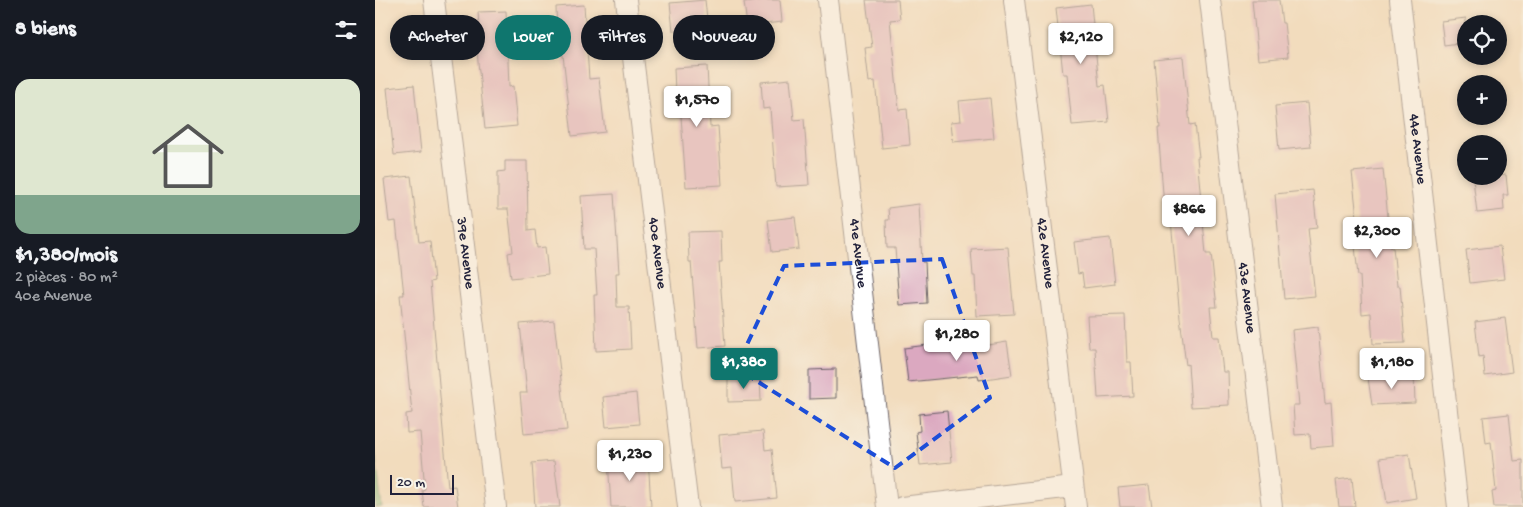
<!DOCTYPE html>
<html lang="fr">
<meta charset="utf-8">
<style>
:root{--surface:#171b24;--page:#20242c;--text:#f1f3f6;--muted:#9ea1a6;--accent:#0f766e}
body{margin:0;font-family:"Gochi Hand",sans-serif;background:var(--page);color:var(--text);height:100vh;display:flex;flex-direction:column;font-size:19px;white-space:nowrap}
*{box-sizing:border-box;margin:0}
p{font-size:16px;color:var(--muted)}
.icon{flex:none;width:28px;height:28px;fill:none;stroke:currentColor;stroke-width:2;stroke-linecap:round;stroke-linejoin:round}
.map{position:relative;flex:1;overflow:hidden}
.sheet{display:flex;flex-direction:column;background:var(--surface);width:375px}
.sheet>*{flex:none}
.banner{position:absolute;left:15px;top:15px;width:475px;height:45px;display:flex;gap:10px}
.buttons{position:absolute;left:1082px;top:15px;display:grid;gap:10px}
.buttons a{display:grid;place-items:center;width:50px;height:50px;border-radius:50%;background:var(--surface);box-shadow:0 2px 8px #0003;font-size:25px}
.scale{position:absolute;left:15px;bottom:12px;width:64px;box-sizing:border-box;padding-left:5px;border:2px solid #22223b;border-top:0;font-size:14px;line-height:18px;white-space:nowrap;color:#22223b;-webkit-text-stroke:4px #f7f3e8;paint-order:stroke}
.price{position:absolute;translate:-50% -42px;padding:0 11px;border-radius:5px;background:#fff;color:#222;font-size:16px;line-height:32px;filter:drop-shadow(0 1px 2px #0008)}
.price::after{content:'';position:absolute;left:50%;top:30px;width:15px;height:11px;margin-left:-8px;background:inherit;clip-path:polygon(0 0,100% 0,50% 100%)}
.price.active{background:var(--accent);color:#fff}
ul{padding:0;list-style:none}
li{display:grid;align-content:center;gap:10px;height:265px;padding:0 15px}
li span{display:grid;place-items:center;height:155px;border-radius:15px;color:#555}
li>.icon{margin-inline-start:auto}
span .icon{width:90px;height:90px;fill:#fffc;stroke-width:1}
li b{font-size:21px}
h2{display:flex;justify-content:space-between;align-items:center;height:60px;padding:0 15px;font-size:21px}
.tag{padding:0 18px;border-radius:22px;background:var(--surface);box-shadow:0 2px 8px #0003;font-size:18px;line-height:45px}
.tag.active{background:var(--accent);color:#fff}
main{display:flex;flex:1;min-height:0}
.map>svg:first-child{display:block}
.forest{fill:#78b97a;stroke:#4d6e5a}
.building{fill:#dba8c0}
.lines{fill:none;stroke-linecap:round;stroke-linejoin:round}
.minor-casing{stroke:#6b6368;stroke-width:22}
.minor{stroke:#fff;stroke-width:20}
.marked{fill:none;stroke:#1d4ed8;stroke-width:4;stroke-dasharray:10 6;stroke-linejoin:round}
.labels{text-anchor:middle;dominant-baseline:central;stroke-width:4;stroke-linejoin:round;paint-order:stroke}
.street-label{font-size:15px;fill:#22223b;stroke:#f7f3e8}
</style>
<main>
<section class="sheet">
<h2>8 biens<svg class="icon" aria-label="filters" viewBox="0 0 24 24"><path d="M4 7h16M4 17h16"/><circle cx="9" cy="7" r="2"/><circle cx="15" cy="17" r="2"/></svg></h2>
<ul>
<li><span style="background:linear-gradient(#dfe7d0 75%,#7fa58c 0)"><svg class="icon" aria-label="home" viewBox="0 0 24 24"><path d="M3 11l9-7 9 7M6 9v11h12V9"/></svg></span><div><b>$1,380/mois</b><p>2 pièces · 80 m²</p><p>40e Avenue</p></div></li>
</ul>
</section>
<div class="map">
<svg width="1148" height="507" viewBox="0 0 1148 507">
<rect width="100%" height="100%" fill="#f7f3e8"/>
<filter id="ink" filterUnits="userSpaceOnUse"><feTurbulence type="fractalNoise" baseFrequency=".02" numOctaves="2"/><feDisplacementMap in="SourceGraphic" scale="10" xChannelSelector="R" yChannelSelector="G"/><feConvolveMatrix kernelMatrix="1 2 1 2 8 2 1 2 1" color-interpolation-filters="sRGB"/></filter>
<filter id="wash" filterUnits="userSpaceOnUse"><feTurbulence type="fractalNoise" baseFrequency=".0096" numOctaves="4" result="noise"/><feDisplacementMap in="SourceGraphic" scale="20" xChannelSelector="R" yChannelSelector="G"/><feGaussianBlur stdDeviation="1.12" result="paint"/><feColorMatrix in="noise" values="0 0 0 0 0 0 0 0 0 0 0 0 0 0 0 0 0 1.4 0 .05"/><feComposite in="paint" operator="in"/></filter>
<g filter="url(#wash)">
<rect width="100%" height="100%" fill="#f2dcbd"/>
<path class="forest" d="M 0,450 L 7,507 L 0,507 Z"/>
<g id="blocks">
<path class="building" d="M 330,0 L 333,28 L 298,31 L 295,3 Z
M 392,0 L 405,0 L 407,22 L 372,26 L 369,2 Z
M 491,0 L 523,0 L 525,19 L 515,20 L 524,110 L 532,109 L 535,145 L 507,148 L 500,81 L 494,82 L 490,48 L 497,47 Z
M 877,0 L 904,0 L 907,23 L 909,23 L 913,57 L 883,60 Z
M 716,4 L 724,86 L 730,85 L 734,122 L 697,125 L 692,74 L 688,74 L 681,8 Z
M 209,5 L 214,79 L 224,78 L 230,132 L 197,136 L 188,55 L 177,55 L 176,35 L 182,35 L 181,7 Z
M 131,11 L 134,87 L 138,86 L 142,126 L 110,129 L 103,62 L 101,27 L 104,26 L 103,12 Z
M 1091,18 L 1091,42 L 1069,45 L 1066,21 Z
M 808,57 L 815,125 L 820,124 L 824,157 L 822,157 L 831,254 L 836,254 L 842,307 L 835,307 L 838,337 L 844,337 L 848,372 L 853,372 L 854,405 L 816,407 L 813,364 L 811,365 L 805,318 L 796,220 L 790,220 L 783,128 L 785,128 L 779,60 Z
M 332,66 L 335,127 L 343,126 L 347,185 L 311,187 L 306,116 L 301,116 L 299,68 Z
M 415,79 L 419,120 L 429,119 L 434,185 L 401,187 L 395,108 L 388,109 L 386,82 Z
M 39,85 L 46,152 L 19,155 L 12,88 Z
M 615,98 L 619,138 L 578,142 L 576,122 L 586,121 L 584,101 Z
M 932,103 L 936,147 L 904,150 L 900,106 Z
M 130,161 L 152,161 L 153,231 L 160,230 L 162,248 L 170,247 L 173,274 L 136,278 L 133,253 L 138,252 L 133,209 L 123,209 L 123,172 L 130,171 Z
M 1008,169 L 1016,247 L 1018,247 L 1022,286 L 1025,286 L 1030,343 L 998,344 L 996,313 L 987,314 L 985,276 L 983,276 L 980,246 L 985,245 L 977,172 Z
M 1131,175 L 1133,195 L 1128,195 L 1129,210 L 1102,213 L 1098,179 Z
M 36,176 L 44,242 L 55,241 L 59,281 L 55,282 L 73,487 L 80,486 L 83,507 L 49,507 L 47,490 L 50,489 L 45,432 L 32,433 L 31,414 L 37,413 L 25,295 L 29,295 L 21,221 L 14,222 L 9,179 Z
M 938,190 L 942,228 L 933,229 L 940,296 L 909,299 L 900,194 Z
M 239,194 L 244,273 L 241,273 L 242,307 L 254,307 L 256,349 L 221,351 L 219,295 L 222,295 L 219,249 L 209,249 L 206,196 Z
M 544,204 L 547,262 L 550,262 L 552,303 L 524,305 L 520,248 L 512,248 L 511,220 L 514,220 L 513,208 Z
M 420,217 L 424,249 L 397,252 L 393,220 Z
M 346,231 L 347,262 L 344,262 L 350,346 L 323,348 L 316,262 L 314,262 L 313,232 Z
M 735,238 L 740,284 L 709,288 L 707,273 L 703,274 L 699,242 Z
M 1125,246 L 1129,279 L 1095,283 L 1091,250 Z
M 633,247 L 639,314 L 602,316 L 600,276 L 598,276 L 596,249 Z
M 750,315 L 752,362 L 756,362 L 758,396 L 723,398 L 720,348 L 714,348 L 712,316 Z
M 1130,318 L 1137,372 L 1110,376 L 1108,356 L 1104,357 L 1100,322 Z
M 179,321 L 192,430 L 149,434 L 145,393 L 152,393 L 145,324 Z
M 943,327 L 950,403 L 956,402 L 959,446 L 936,448 L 935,434 L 920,435 L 918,405 L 924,405 L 917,330 Z
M 632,342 L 637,375 L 604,380 L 603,375 L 533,382 L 529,348 L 568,343 L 569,352 Z
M 461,369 L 461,398 L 434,399 L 434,370 Z
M 1039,376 L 1040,403 L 997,405 L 993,378 Z
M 385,378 L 386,401 L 353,402 L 353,379 Z
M 261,393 L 264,424 L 231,427 L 228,397 Z
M 572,411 L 577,462 L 545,465 L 541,432 L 545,431 L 544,414 Z
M 1134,414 L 1139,461 L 1148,460 L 1148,507 L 1119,507 L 1117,492 L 1121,491 L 1116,442 L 1111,443 L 1108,417 Z
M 388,431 L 390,450 L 397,449 L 402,498 L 360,502 L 357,468 L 347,469 L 344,435 Z
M 1034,454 L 1041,498 L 1012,503 L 1005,458 Z
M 273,456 L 276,507 L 236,507 L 233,459 Z
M 179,461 L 185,507 L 160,507 L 157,463 Z
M 977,478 L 980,507 L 964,507 L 961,480 Z
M 774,485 L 777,507 L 745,507 L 743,488 Z"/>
</g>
</g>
<g filter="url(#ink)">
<use href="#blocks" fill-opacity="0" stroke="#6b6368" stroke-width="1"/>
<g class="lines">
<g class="minor-casing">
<g id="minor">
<path id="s1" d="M 59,0 L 121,507"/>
<path id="s2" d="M 251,0 L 313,507"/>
<path id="s3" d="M 453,0 L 512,507"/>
<path id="s4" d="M 639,0 L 701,507"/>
<path id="s5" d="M 835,0 L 897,507"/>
<path id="s6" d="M 1025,0 L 1083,507"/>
<path d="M 527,507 L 698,487"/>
</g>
</g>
<use href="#minor" class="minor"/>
</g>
</g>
<path d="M0 0H1148V507H0ZM 567,259 L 615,398 L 520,468 L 361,368 L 409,266 Z" fill="#f2dcbd" fill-opacity=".55" fill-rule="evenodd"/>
<path class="marked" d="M 567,259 L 615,398 L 520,468 L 361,368 L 409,266 Z"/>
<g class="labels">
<g class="street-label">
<text stroke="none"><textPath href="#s6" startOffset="150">44e Avenue</textPath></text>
<text stroke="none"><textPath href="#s1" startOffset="255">39e Avenue</textPath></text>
<text stroke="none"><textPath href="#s2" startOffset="255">40e Avenue</textPath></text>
<text stroke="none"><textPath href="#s3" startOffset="255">41e Avenue</textPath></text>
<text stroke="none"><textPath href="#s4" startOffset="255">42e Avenue</textPath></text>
<text stroke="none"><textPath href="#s5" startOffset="300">43e Avenue</textPath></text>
</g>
</g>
</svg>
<div class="buttons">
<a><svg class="icon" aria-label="locate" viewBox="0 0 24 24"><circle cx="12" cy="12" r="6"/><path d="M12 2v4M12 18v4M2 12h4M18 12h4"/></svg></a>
<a>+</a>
<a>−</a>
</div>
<div class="scale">20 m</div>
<b class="price" style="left:706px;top:65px">$2,120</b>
<b class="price" style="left:322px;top:128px">$1,570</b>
<b class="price" style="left:814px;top:237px">$866</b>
<b class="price" style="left:1002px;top:259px">$2,300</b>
<b class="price" style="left:582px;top:362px">$1,280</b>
<b class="price active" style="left:369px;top:390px">$1,380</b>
<b class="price" style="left:1017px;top:390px">$1,180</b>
<b class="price" style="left:255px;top:482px">$1,230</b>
<div class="banner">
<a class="tag">Acheter</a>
<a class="tag active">Louer</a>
<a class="tag">Filtres</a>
<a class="tag">Nouveau</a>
</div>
</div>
</main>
